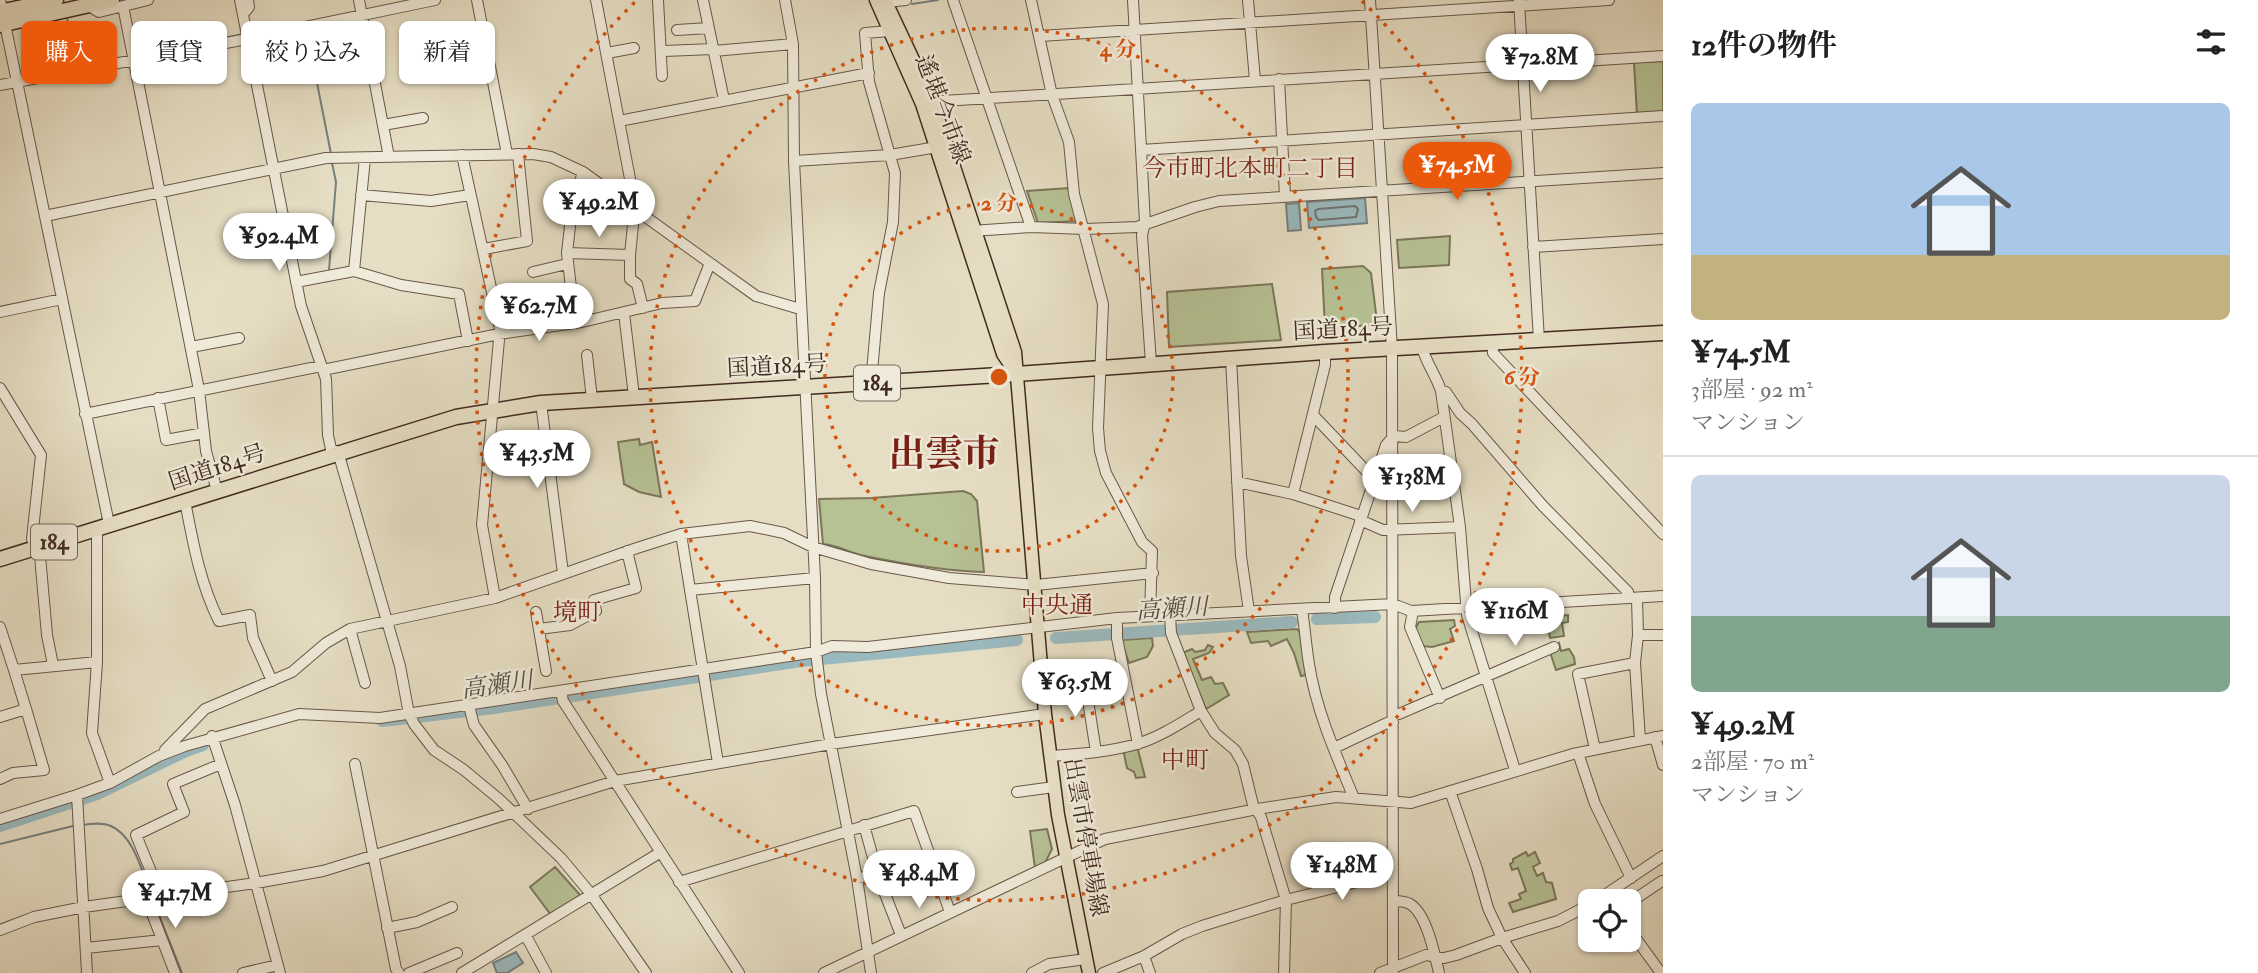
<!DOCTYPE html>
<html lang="ja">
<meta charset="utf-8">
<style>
:root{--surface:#fff;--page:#f2f2f2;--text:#222;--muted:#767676;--line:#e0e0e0;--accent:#ea580c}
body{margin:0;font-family:"IM FELL Double Pica","Noto Serif JP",serif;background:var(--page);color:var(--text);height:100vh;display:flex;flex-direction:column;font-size:26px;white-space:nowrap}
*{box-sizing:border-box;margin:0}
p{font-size:23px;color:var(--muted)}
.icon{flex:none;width:38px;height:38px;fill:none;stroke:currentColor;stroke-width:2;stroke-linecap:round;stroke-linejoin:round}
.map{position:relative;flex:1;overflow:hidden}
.side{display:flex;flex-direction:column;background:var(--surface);width:595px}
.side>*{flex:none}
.top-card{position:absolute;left:21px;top:21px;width:665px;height:63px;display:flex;gap:14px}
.buttons{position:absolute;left:1578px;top:889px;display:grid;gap:14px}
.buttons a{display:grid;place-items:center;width:63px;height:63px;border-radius:10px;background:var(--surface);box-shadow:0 2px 5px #0004;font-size:35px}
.price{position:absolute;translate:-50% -60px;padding:0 16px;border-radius:24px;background:#fff;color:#222;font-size:23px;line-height:46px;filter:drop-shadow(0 2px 4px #0008)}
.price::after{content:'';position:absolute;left:50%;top:42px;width:21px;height:16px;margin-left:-10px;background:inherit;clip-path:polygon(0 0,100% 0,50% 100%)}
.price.active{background:var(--accent);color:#fff}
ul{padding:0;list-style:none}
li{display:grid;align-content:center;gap:14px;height:371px;padding:0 28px}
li+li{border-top:2px solid var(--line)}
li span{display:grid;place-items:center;height:217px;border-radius:10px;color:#555}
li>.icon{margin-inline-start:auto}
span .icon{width:126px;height:126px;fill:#fffc;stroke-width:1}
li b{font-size:30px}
h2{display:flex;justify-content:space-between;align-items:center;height:84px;padding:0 28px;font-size:30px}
.tag{padding:0 24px;border-radius:10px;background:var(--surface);box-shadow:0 2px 5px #0004;font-size:24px;line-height:63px}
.tag.active{background:var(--accent);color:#fff}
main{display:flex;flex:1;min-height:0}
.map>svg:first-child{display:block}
.green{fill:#b6c194;stroke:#7c765a;stroke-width:2}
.water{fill:#9ab9be;stroke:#76807f;stroke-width:2}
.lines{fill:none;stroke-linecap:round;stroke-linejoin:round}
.shore{stroke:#6e726f;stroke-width:2}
.stream{stroke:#76807f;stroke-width:2}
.river{stroke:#9ab9be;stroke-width:12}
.minor-casing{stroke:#6a5749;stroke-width:12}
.major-casing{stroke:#412a20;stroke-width:15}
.highway-casing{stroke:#412a20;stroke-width:17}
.minor{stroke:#efead9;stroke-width:10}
.major{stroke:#e6dec4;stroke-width:12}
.highway{stroke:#e6dec4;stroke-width:14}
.ring{fill:none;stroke:#d7540e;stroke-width:3.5;stroke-dasharray:3.5 7}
.labels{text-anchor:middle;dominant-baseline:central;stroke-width:5;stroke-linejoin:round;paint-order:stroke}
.shield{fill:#efead9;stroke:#756458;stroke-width:2}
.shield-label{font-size:21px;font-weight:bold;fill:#412a20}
.street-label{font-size:23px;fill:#412a20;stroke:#efead9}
.neighbourhood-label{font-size:24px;fill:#7a1f14;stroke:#efead9}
.water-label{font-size:24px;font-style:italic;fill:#574e48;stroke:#efead9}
.town-label{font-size:37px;font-weight:bold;fill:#7a1f14;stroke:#efead9}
.centre{fill:#d7540e;stroke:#efead9;stroke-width:3.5}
.ring-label{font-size:21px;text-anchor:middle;font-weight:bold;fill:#d7540e;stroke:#efead9;stroke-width:5;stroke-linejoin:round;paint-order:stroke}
</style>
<main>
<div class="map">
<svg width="1663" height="973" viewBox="0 0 1663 973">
<rect width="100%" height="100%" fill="#e6dec4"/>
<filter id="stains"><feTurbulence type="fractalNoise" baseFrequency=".00286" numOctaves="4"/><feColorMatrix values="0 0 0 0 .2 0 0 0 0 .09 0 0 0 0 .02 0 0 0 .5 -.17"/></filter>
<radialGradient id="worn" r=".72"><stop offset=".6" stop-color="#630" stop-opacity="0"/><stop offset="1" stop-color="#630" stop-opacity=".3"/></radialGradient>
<path class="green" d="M 1663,61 L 1663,113 L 1637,115 L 1634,62 Z
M 1069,188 L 1078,221 L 1038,223 L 1027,191 Z
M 1450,236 L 1449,265 L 1399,268 L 1397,240 Z
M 1363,266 L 1371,273 L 1377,322 L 1374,325 L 1325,328 L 1322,269 Z
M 1272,284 L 1281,340 L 1169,347 L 1167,292 Z
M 639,439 L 640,445 L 652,442 L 661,497 L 639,492 L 624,484 L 618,442 Z
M 963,491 L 971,494 L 977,501 L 984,572 C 943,571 904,564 865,556 C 850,553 838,545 823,544 L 819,499 L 871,498 Z
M 1568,615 L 1568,622 L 1562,623 L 1564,636 L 1550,638 L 1546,617 Z
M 1454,620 L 1455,626 L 1450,629 L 1454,641 L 1432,647 L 1423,646 L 1415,629 L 1419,622 Z
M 1297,629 L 1300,633 L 1306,675 L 1301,676 L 1294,653 L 1287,639 L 1271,646 L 1268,641 L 1251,643 L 1247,632 Z
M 1152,638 L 1153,646 L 1147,657 L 1129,663 L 1121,640 Z
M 1559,643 L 1561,651 L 1569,649 L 1574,657 L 1575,664 L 1556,670 L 1550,652 Z
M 1208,645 L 1213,647 L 1209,653 L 1193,659 L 1202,680 L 1211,677 L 1215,684 L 1223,683 L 1229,695 L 1206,709 L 1182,653 L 1192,649 L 1195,652 L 1205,650 Z
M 1137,746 L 1145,777 L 1136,778 L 1134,772 L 1127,768 L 1123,749 Z
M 1047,829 L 1052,849 L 1045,863 L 1035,868 L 1030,831 Z
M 1526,852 L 1528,856 L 1535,852 L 1540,863 L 1533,867 L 1537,876 L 1543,873 L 1546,882 L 1552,883 L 1556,899 L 1513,912 L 1509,903 L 1521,899 L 1519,894 L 1526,891 L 1518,868 L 1512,870 L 1510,864 L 1513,862 L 1513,859 Z
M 555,867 L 581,896 L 551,915 L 530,887 Z"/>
<path class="water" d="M 1365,198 L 1367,223 L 1309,228 L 1307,202 Z
M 1299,203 L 1301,230 L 1288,231 L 1286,204 Z
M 516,952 L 523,963 L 507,973 L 497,973 L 493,963 Z"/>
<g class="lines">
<path class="shore" d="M 1355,206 L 1358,209 L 1356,217 L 1319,220 L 1316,217 L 1315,211 L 1318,209 Z"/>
<path class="stream" d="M 912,4 L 938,0
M 67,18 L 76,67
M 307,32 L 331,154
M 250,33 L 272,29
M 229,37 L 244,34
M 329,270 L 336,182 L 332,163
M 82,825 C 91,824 102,822 111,826 C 134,836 142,872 151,894
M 0,844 L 73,826
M 154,902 L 182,973"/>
<path class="river" d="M 1317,619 L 1375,617
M 1056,638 L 1292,622
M 382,721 L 494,708 L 801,661 L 1017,640
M 0,826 L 97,794 L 186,751 L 203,745"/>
<g class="minor-casing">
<path id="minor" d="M 0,0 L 109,524
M 240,0 L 301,306 L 326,379 L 328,435 L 331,449 L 338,452 L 400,666 L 409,714 L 414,724 L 434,750 L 464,770 L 499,799 L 561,858 L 591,894 L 646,973
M 359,0 L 389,157
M 477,0 L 507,154
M 596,0 L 635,205 L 630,255 L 630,279 L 637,284 L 643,308
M 658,0 L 662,76
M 703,0 L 724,100
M 785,0 L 793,44 L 794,161 L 815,578 L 816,652 L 821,694 L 857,878 L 871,973
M 953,0 L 1031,227
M 1031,0 L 1052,95 L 1069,142 L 1074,194 L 1103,304 L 1098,428 L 1100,451 L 1106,473 L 1142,542 L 1152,551 L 1150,616
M 1133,0 L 1145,223 L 1142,235 L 1151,363
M 1248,0 L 1255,80
M 1370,0 L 1392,349 L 1393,973
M 1519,1 L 1539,340
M 886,2 L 906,0
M 89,6 L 99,12 L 148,0
M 123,6 L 199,390 L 206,451 L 217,491
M 243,14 L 249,7 L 248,0
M 677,30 L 709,28
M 1040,36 L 1609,0
M 664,51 L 713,49
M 714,51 L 793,44
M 607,53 L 634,48
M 1279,79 L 1285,196
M 0,85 L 247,39 L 435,0
M 927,102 L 1663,56
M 619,121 L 869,73
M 383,125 L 423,118
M 1141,150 L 1663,116
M 462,155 L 500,329 L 482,525 L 495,598
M 794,161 L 890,155 L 943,146
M 361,195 L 431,201 L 470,195
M 45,216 L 326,158 L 533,154 L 551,157 L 583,172 L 756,296 L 800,309
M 971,231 L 1031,227 L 1085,229 L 1137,227 L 1195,207 L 1219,201 L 1663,173
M 1533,247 L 1663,239
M 484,249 L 527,241 L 518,154
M 567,253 L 630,255
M 354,271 L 365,158
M 533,272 L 567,264
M 296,282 L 354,271 L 401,285 L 459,294 L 468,341
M 0,312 L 62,299
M 624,313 L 634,396
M 575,322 L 567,253 L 572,208 L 583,172
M 1492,342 L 1493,353 L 1663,534
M 191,347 L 239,338
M 1422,347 C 1426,363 1436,375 1441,391 L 1460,527 L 1467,615 L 1515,770
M 587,355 L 592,399
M 1231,358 L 1241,556 L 1249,611
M 323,370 L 499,334 L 582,322 L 662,303 L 695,301 L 710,263
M 871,383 L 879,293 L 893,222 L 895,173 L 869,82 L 865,33 L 890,31
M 0,388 L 41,455 L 32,539 L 40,556 L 47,635 L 53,665
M 1441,391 L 1446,392 L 1460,413 L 1472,424 L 1543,506 L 1628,592 L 1629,598
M 158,398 L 166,440 L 204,433
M 541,403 L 563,573
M 85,414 L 321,366
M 1313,415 L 1370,475 L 1375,478 L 1386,445 L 1394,436
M 1394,436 L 1406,437 L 1444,417
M 1237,482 L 1293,494 L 1361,516
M 1293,494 L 1325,365 L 1325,352
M 185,501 C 193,543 200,583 219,621 L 250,615 L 253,638 L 272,681
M 1360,520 L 1383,530 L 1460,527
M 97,529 L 97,662 L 92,733 L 110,783
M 681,534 L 718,763
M 690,590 L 815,578
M 1637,598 L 1638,635 L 1635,663 L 1640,740
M 1335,608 L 1335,597 L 1375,478 L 1393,479
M 1302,610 C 1305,628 1306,646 1309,664 C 1316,710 1336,755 1354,798
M 1413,611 L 1410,627 L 1440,698
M 536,612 L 546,671
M 1170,615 L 1171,633 L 1201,711 L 1215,733 L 1235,750 L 1243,764 L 1253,805 L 1261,817 L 1286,900 L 1284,973
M 1117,618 L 1117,638 L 1138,744
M 0,627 L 14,670
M 350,629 L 365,683
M 539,629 L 570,625 L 596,611 L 594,600 L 636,588 L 627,551
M 1638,635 L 1663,635
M 1085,681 L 1096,752
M 1043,685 L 1124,678
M 561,691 L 563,701 L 739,973
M 469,706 L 474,725 L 502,765 L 528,809
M 1393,714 L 1399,714 L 1554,647
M 0,717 L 26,709 L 14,670 L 97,662
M 212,736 L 235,805 L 280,973
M 1655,737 L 1663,765
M 1334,748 L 1387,723 L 1393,723
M 1595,749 L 1578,674 L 1635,663
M 165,750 L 205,709 L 292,672 L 326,643 L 350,629 L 495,598 L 637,548 L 681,534 L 750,526 L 784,533 L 813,547 L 871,564 L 949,578 L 1036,585 L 1153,573
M 1578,753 L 1595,804 L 1631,878
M 1050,756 C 1079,754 1109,752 1137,744 C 1160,737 1181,723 1201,711
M 355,764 L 396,969 L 399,973
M 0,779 L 13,773 L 44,770 L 26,709
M 1450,791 L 1477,869 L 1488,908 L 1502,938 L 1525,973
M 1017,792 L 1054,787
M 77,795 L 87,973
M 0,819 L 77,795 L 110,783 L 159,756 L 185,746 L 299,714 L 380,718 L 816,652 L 832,646 L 868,647 L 1117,618 L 1393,604 L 1411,611 L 1663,596
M 864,825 L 878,876
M 857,878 L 878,876 L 901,935
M 679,882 L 914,811 L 950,912
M 161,896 L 136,835 L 184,812 L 173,784 L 221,764
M 146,898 L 175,973
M 1393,901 C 1399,901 1405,901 1410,904 C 1427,914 1435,956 1439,973
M 1596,901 L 1663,856
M 1629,903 L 1662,881
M 387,928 L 417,922 L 452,907
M 1629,929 L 1661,973
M 0,930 L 34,917 L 84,907 L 256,883 L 323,871 L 615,781 L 831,744 L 1045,714
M 526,936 L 546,973
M 86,948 L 162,940
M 1144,956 L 1150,973
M 243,973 L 278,965
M 409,973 L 457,953
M 462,973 L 661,852
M 824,973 L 1105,839 L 1257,809 L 1336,797 L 1411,803 L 1573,754 L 1663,736
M 1032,973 L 1049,964 L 1086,959
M 1103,973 L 1144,956 L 1182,934 L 1202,926 L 1286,900 L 1393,873
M 1380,973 L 1426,955 L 1444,958 L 1456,955 L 1502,938 L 1558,921 L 1591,904"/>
</g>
<g class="major-casing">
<path id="major" d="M 876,0 L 922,104 L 1003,354 L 1016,373
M 885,0 L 932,100 L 1015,352 L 1045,714 L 1058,815 L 1089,973"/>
</g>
<g class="highway-casing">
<path id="highway" d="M 0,12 L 56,0
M 0,25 L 112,0
M 0,559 L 456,417 L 541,403 L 1016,374 L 1325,352 L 1663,333"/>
</g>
<use href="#minor" class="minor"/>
<use href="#major" class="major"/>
<use href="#highway" class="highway"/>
</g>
<g class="ring">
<circle cx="999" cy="377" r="174"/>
<circle cx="999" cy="377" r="349"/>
<path d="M1362 1A523 523 0 1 1 636 1"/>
</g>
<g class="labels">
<g class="shield">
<rect x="854" y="365.5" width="46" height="35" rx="5"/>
<rect x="31" y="524.5" width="46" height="35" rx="5"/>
</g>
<g class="shield-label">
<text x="877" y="383">184</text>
<text x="54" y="542">184</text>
</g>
<g class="street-label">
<text transform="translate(943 109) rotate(69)">遙堪今市線</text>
<text transform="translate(1343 329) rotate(-3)">国道184号</text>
<text transform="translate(777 366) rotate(-3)">国道184号</text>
<text transform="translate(217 467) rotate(-18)">国道184号</text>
<text transform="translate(1086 837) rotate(80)">出雲市停車場線</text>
</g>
<g class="neighbourhood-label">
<text x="1250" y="168">今市町北本町二丁目</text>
<text x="1057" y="605">中央通</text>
<text x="577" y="612">境町</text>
<text x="1185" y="760">中町</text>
</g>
<g class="water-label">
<text transform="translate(1172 609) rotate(-4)">高瀬川</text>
<text transform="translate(497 685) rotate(-8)">高瀬川</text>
</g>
<g class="town-label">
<text x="944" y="454">出雲市</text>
</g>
</g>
<circle cx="999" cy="377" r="10" class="centre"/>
<g class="ring-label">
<text x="1118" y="56">4 分</text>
<text x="999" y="210">2 分</text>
<text x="1522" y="384">6 分</text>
</g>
<rect width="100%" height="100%" filter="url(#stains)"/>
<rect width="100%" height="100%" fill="url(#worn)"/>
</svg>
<div class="buttons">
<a><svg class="icon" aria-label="locate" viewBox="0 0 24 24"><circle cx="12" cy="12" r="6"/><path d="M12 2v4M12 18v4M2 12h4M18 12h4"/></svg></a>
</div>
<b class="price" style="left:1540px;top:94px">¥72.8M</b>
<b class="price active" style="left:1457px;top:202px">¥74.5M</b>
<b class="price" style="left:599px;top:239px">¥49.2M</b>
<b class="price" style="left:279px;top:273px">¥92.4M</b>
<b class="price" style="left:539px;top:343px">¥62.7M</b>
<b class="price" style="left:537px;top:490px">¥43.5M</b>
<b class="price" style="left:1412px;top:514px">¥138M</b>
<b class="price" style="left:1515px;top:648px">¥116M</b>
<b class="price" style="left:1075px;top:719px">¥63.5M</b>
<b class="price" style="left:1342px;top:902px">¥148M</b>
<b class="price" style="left:919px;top:910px">¥48.4M</b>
<b class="price" style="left:175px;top:930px">¥41.7M</b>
<div class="top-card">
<a class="tag active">購入</a>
<a class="tag">賃貸</a>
<a class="tag">絞り込み</a>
<a class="tag">新着</a>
</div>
</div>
<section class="side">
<h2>12件の物件<svg class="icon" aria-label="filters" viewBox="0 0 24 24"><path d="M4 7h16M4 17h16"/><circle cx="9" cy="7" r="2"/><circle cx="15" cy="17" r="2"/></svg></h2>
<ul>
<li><span style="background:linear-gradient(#a9c7e8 70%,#c2b280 0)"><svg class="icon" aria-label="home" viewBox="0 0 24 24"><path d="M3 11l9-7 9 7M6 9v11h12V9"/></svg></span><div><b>¥74.5M</b><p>3部屋 · 92 m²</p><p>マンション</p></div></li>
<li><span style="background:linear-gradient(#c9d6e8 65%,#7fa58c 0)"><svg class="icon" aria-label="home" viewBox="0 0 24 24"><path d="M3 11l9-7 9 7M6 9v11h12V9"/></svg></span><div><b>¥49.2M</b><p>2部屋 · 70 m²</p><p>マンション</p></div></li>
</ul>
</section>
</main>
